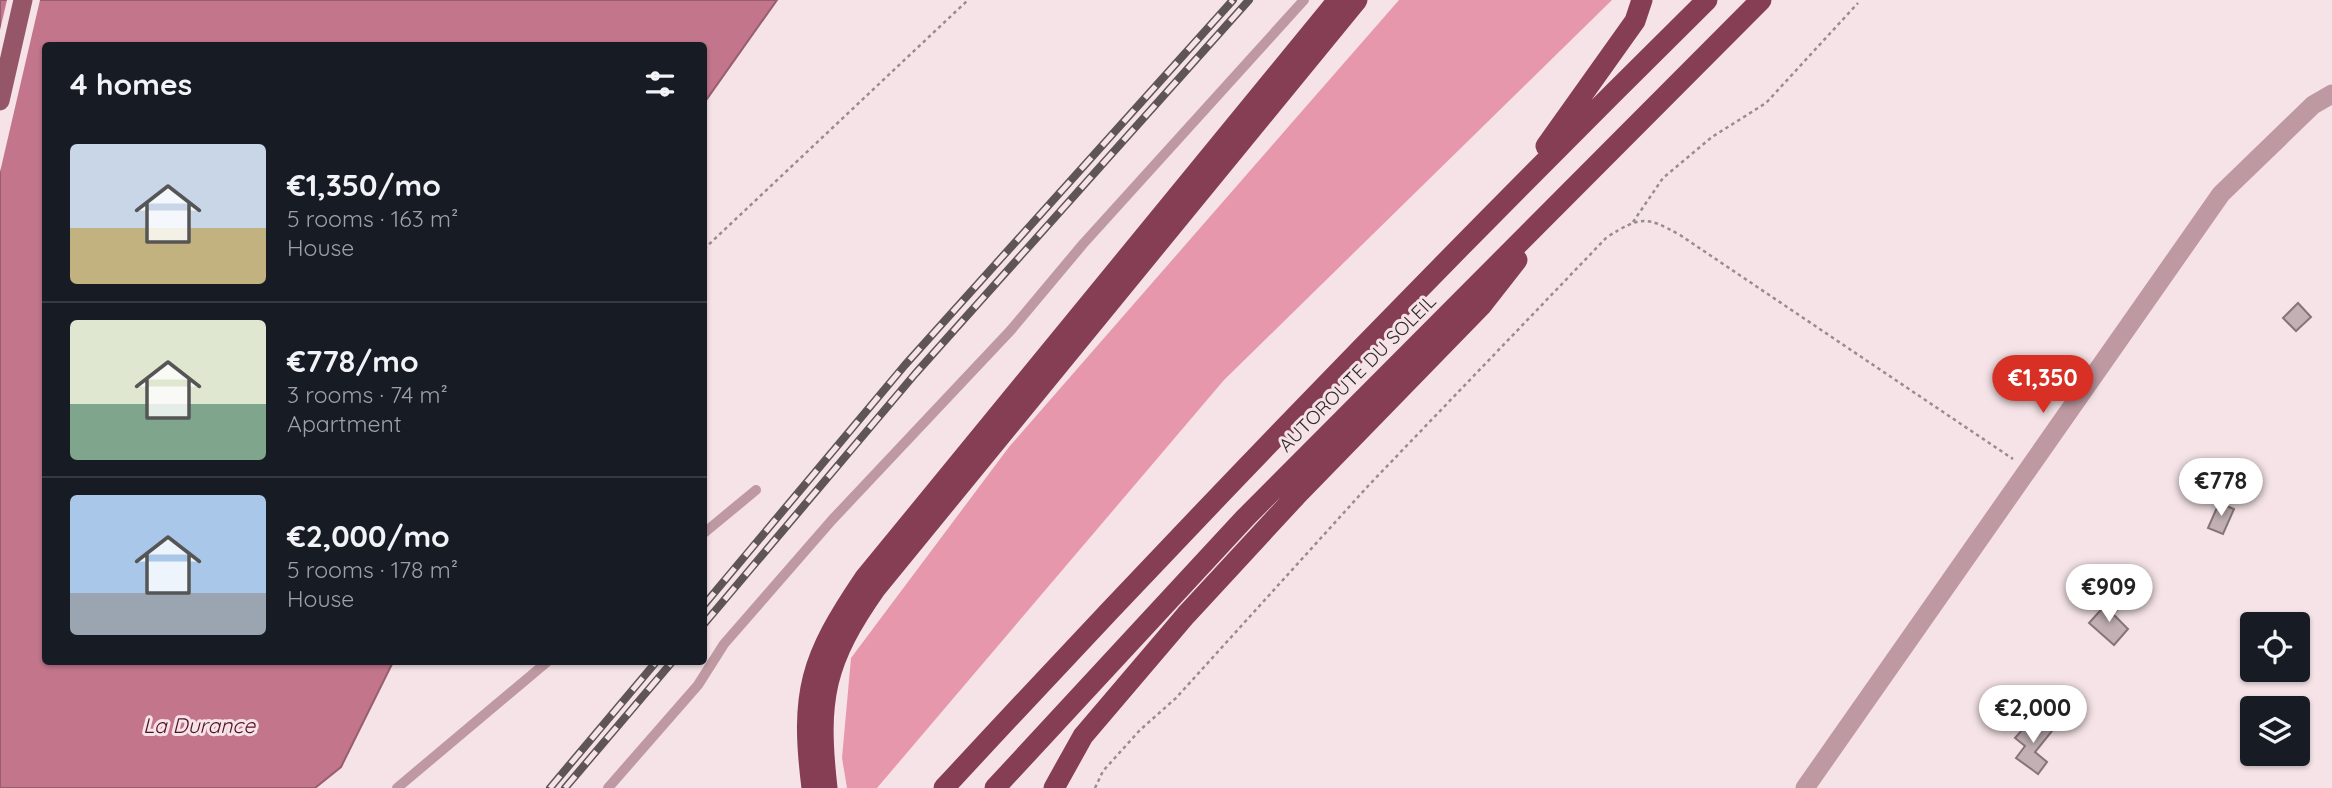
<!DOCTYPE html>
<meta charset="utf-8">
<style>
:root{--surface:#171b24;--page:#242831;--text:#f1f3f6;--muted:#9ea1a6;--line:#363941;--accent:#d93025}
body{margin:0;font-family:Quicksand,sans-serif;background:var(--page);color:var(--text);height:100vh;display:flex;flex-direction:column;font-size:26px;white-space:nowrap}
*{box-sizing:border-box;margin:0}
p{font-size:23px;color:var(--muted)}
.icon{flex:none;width:38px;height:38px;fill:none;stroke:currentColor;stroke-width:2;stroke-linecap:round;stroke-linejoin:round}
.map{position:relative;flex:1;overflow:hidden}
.panel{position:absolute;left:42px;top:42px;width:665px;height:623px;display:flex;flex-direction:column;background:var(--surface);border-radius:7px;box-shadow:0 2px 5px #0004}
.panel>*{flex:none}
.fabs{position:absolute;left:2240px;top:612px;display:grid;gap:14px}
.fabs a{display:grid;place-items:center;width:70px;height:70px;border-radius:7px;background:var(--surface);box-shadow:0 2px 5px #0004;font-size:35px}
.price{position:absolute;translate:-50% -60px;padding:0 16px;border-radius:24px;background:#fff;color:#222;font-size:23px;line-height:46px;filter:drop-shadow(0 2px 4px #0008)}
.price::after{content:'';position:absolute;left:50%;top:42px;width:21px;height:16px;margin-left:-10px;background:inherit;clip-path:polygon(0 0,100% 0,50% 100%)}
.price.active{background:var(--accent);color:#fff}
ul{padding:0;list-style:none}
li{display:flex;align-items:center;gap:21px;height:175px;padding:0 28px}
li+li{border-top:2px solid var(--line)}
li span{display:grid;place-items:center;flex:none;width:196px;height:140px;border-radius:7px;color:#555}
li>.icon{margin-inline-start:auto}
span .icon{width:84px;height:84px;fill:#fffc;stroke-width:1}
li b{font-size:30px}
h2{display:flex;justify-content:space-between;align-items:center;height:84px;padding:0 28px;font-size:30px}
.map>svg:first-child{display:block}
.forest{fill:#e797ab}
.water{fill:#c3768b;stroke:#975f6e;stroke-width:2}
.pier{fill:#f5e3e7}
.building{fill:#c2b0b4;stroke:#857578;stroke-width:2}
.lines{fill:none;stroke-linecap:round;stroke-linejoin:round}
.path{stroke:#998c8f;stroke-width:2.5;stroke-dasharray:3.5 3.5;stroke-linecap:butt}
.service{stroke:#be99a2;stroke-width:10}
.minor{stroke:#be99a2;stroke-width:19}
.primary{stroke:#955768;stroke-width:19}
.motorway{stroke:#853e53;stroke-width:21}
.rail-casing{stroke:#5f5557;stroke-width:8}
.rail{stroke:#f5e3e7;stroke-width:5;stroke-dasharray:16;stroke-linecap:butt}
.labels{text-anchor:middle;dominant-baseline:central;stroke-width:6;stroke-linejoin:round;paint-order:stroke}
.street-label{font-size:19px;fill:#30292a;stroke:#f5e3e7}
.water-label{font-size:21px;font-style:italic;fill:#540e29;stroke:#f5e3e7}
</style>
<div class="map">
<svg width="2332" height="788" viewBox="0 0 2332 788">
<rect width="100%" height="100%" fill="#f5e3e7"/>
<path class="forest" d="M 1399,0 L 1612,0 L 1224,380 L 877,788 L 847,788 L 842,758 L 851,658 L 1009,447 Z"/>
<path class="water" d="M 0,0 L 777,0 L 704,103 L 704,46 L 46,46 L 46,662 L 393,662 L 341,767 L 315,788 L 0,788 Z"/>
<path class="pier" d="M 7,0 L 40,0 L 0,172 L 0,30 Z"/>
<path class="building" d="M 2298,303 L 2311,317 L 2296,331 L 2283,318 Z
M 2219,503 L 2234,509 L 2223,534 L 2208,528 Z
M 2109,601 L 2118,609 L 2113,614 L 2128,629 L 2114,645 L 2089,623 Z
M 2032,719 L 2052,731 L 2035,752 L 2047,762 L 2038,774 L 2016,758 L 2025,746 L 2015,738 Z"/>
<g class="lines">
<path class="path" d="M 1633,222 L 1663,178 L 1712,137 L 1766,103 L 1858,3
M 704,249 L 968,0
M 1095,788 L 1103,771 L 1140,730 L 1176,698 L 1368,486 L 1607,237 C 1641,216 1646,216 1680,235 L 2013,459"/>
<path class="service" d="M 704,533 L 756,490
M 397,788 L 547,662
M 608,788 L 698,685 L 724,644 L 832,520 L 1011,330 L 1083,244 L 1304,0"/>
<path class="minor" d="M 1805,788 L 2221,194 L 2313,105 L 2332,94"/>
<path class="primary" d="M 0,101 L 23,0"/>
<path class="motorway" d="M 1546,146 L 1635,21 L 1642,0
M 812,788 C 800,692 810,659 864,579 L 1338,0
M 827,788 C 817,699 824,662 876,588 L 1357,0
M 944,788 C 1193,519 1447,257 1707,0
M 995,788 L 1245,518 L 1761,0
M 1054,788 L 1083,736 L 1186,615 L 1296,496 L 1481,306 L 1517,260"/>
<g class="rail-casing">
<path id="rail" d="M 704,605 L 905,365 L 1233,0
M 704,624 L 915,374 L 1249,0
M 550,788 L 656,662
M 565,788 L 672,662"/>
</g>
<use href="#rail" class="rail"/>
</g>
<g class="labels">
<g class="street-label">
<text transform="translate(1357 373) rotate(-45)">AUTOROUTE DU SOLEIL</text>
</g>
<g class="water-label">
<text x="199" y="725">La Durance</text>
</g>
</g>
</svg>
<div class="fabs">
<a><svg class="icon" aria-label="locate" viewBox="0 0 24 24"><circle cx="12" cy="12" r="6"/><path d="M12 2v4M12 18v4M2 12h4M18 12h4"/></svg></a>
<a><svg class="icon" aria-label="layers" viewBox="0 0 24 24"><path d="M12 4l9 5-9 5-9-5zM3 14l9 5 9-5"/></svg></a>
</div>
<b class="price active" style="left:2043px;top:415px">€1,350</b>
<b class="price" style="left:2221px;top:518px">€778</b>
<b class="price" style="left:2109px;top:624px">€909</b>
<b class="price" style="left:2033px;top:745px">€2,000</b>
<section class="panel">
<h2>4 homes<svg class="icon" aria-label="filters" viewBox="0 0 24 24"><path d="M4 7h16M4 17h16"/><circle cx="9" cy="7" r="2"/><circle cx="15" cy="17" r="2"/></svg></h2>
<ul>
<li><span style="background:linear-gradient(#c9d6e8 60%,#c2b280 0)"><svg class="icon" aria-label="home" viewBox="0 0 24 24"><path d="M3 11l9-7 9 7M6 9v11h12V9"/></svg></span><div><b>€1,350/mo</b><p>5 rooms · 163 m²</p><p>House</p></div></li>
<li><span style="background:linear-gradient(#dfe7d0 60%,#7fa58c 0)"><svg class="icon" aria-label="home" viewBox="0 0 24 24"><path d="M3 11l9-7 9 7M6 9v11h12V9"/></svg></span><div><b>€778/mo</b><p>3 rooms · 74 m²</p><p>Apartment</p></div></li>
<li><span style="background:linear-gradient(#a9c7e8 70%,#9aa5b1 0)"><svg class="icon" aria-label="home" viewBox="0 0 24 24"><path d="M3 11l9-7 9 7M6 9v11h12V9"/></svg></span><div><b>€2,000/mo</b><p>5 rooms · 178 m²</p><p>House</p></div></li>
</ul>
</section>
</div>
